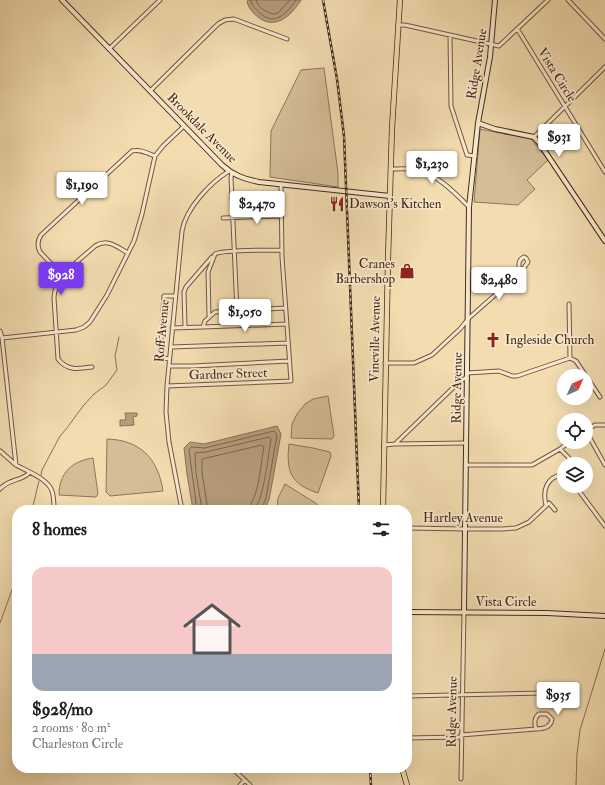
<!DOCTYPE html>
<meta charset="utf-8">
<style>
:root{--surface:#fff;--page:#f6f6f6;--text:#202124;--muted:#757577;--line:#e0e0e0;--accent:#7c3aed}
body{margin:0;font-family:"IM FELL Double Pica",serif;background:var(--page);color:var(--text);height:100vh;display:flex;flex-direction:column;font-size:15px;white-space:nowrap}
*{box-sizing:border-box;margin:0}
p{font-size:13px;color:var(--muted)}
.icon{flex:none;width:22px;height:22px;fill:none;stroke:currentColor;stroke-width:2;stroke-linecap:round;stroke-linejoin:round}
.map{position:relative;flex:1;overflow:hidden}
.panel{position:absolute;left:12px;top:505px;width:400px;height:268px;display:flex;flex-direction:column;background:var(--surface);border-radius:16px;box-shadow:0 4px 16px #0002}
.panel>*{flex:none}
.needle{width:26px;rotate:45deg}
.buttons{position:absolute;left:557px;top:369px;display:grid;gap:8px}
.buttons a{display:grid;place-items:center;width:36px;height:36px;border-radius:50%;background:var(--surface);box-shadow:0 4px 16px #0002;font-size:20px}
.price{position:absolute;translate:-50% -34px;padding:0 9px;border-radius:4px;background:#fff;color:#222;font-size:13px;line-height:26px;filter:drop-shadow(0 1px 2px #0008)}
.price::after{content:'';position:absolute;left:50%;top:24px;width:12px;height:9px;margin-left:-6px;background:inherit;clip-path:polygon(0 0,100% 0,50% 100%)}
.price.on{background:var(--accent);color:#fff}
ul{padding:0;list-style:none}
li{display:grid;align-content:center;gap:8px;height:212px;padding:0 20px}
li+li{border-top:1px solid var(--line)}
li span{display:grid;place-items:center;height:124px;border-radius:12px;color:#555}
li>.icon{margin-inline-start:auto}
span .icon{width:72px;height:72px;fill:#fffc;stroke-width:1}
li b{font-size:17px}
h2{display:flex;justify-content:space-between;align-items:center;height:48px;padding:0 20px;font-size:17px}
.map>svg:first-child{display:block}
.green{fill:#d5be97;stroke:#8e745a}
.water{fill:#b89f7e;stroke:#8a7057}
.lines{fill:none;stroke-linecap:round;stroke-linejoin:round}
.shore{stroke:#7f644e;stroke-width:1}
.stream{stroke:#8a7057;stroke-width:1}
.street-casing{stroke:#715642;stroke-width:5}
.secondary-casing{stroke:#462a1d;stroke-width:6}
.primary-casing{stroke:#462a1d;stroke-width:6}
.street{stroke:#f7e8cc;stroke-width:3}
.secondary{stroke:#f7e8cc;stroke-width:4}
.primary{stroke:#f2dcb0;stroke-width:4.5}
.rail-casing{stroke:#462a1d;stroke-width:2.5}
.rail{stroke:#f7e8cc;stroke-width:1;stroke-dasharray:3;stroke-linecap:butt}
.labels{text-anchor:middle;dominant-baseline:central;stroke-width:3.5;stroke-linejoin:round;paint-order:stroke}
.street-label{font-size:13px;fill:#462a1d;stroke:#f7e8cc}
.poi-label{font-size:13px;fill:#462a1d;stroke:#f7e8cc;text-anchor:start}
</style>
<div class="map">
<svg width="605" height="785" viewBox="0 0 605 785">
<rect width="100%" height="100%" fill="#f2dcb0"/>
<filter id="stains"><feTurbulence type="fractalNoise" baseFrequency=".005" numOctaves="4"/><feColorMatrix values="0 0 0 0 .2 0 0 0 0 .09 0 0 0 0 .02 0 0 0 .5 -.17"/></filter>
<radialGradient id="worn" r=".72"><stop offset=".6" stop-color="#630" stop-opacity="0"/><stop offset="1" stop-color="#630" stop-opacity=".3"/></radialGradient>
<path class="green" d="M 324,68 L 338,173 L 338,187 L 270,177 L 271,131 L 301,70 Z
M 480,129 L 531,139 L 548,160 L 527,180 L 535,189 L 518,205 L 474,202 Z
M 328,396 L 334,436 L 332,439 L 291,438 L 292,424 L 297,414 L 305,404 L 313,399 Z
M 107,439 C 140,440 158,458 163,491 L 110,496 L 106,492 Z
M 289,444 L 313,448 L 330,452 L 331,456 L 318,493 C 290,484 286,471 289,444 Z
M 93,458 L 98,494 L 96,497 L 59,495 C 59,473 72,461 93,458 Z
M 285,484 L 317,504 L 317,507 L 315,510 L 277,510 L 278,498 Z
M 110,506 L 145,507 L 145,510 L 108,510 Z
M 80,507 L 96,507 L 98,510 L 65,510 Z"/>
<path class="water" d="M 248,0 L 301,0 C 292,15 275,31 258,17 C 253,13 249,9 247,2 Z
M 125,413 L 137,413 L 137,416 L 133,417 L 134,425 L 120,426 L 120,420 L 126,420 Z
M 277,426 L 281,434 L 269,500 L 264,510 L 193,510 L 187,474 L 184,448 L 190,442 L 204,444 Z"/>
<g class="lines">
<path class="shore" d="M 251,0 C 251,6 256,9 260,13 C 275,27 287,13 296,0
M 256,0 C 258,8 267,13 274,14 L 278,13 L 290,0
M 197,510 L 189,450 L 191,447 L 205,448 L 274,431 L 277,435 L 266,498 L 261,510
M 202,510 L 196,473 L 195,453 L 206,452 L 269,437 L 271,439 C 268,458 266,477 261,495 C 260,501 256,504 256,510
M 208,510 L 202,473 L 202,459 L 262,445 L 264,447 C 261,462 260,480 255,495 C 253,500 250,504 250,510"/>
<path class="stream" d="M 41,475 L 42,470 L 60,436 L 67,428 L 83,406 L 94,394 L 106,385 L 117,370 L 115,356 L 119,337
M 32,510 L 39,481
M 0,623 L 17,576
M 576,785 L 577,754 L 580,730 L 605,649"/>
<g class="street-casing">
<path id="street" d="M 568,0 L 605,39
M 398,25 L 405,25 L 499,46 L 548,0
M 518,30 L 605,172
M 450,35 L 451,106 L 467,155 L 475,156
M 109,49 L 160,0
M 150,91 L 218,24 L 225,20 L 234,19 L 287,39
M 534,137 L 605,67
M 391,169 C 399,169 408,168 416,170 C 436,173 455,193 469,207
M 232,173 L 231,177 L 237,312
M 223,218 L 281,216
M 63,276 L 40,252 C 37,246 37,241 41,235 L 132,151 C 140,149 147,153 155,156
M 569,304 L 570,358 L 576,361 L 586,376
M 209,316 L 208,272 L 215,254 C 221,250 270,250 281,250
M 185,327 L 184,292 L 186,287 L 212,257
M 203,327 L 287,324
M 172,328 L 203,327 L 205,321 L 215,312 L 285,308
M 0,331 L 2,338 L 16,465 C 27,471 48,479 52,491 C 54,497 54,504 54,510
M 2,338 L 76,330 L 84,327 L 90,322 L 107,295 L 134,241 L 142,214 L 155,156 L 163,146 L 184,126
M 171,347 L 288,343
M 169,359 L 160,357 L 164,296 L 175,296
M 385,363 L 414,363 L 432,355 L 460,329 L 469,318 L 520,273 L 528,262 L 526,258 L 524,257 C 517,260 519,267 520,273
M 169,366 L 193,366 L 289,361
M 92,367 C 79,369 67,371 58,359 L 54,298 C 54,277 81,259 95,246 C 108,238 117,247 128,253
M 467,373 L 499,371 L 512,376 L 517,376 L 570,358
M 586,376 L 600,397
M 167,386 L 291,381 L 282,257 L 281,184
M 586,430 L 595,425 L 605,425
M 586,431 L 605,465
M 395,444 L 466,443
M 384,445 L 395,444 L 459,382 L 467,377
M 560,449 L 572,461 L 573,464
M 0,451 L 16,465
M 466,465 L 532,465 L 560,449 L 569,442
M 577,486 L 579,491 L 605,526
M 0,489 C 10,478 20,482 29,473
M 546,505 C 542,489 547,477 564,474
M 182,510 L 169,442 L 166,412 L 167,386 L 182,231 C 186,208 210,183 229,171
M 407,528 L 465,529 L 502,529 L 516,528 L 529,522 L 549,503 L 555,510
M 407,696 L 543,693
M 539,714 L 547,714 L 552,719 C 551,727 543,729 536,729 C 534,723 534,718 539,714 Z
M 461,735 L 536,729
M 407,738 L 461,737
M 232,768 L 250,785
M 461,779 L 464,612
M 240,785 L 245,780"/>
</g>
<g class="secondary-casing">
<path id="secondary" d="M 62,0 L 222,165 C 233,175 244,179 259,182 L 390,196
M 478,123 L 495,129 L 534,137 L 540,144 L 605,241
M 407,612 L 547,613 L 605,616
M 464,612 L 469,207 L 478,123 L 490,57 L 495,0"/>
</g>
<g class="primary-casing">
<path id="primary" d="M 383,510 L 388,259 L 392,128 L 400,0
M 402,768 L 407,785"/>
</g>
<use href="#street" class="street"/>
<use href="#secondary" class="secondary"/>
<use href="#primary" class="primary"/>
<g class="rail-casing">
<path id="rail" d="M 323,0 L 337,79 L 344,136 L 359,510
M 370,768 L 371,785"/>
</g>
<use href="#rail" class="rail"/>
</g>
<defs>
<g id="restaurant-bare" transform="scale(1.2)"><path d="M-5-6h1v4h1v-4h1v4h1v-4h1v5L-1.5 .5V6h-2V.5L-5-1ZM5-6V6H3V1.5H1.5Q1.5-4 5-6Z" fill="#8f2418" stroke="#f7e8cc" stroke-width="2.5" paint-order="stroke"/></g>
<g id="shop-bare" transform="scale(1.2)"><path d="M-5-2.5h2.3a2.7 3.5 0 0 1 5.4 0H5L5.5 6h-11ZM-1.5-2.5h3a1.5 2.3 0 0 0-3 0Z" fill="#8f2418" stroke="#f7e8cc" stroke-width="2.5" paint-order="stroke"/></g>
<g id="church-bare" transform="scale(1.2)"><path d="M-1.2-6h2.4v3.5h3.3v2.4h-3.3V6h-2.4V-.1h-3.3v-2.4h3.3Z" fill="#8f2418" stroke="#f7e8cc" stroke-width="2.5" paint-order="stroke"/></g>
</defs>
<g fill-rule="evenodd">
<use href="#restaurant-bare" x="337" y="204"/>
<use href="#shop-bare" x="407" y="271"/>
<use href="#church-bare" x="493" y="340"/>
</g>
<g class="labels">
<g class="street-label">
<text transform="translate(477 64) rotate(-81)">Ridge Avenue</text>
<text transform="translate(557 75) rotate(58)">Vista Circle</text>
<text transform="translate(202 128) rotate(45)">Brookdale Avenue</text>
<text transform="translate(162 331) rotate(-85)">Roff Avenue</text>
<text transform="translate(375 339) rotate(-89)">Vineville Avenue</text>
<text transform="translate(228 374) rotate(-2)">Gardner Street</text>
<text transform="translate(457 388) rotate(-89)">Ridge Avenue</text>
<text x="463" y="518">Hartley Avenue</text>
<text x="506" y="602">Vista Circle</text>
<text transform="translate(452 712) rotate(-89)">Ridge Avenue</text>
</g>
<g class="poi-label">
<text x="349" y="204">Dawson's Kitchen</text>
<text x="395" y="264" text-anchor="end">Cranes<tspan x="395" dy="15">Barbershop</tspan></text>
<text x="505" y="340">Ingleside Church</text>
</g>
</g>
<rect width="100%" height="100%" filter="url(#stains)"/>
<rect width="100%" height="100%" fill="url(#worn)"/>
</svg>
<div class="buttons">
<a><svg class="needle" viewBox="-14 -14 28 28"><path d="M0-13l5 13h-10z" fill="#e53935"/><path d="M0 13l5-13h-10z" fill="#757577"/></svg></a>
<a><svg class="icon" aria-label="locate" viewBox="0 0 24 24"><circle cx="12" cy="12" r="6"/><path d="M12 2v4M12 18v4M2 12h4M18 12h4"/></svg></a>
<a><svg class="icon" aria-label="layers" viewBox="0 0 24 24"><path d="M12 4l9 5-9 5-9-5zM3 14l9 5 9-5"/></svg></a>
</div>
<b class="price" style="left:559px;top:158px">$931</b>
<b class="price" style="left:432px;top:185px">$1,230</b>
<b class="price" style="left:82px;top:206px">$1,190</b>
<b class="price" style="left:257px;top:225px">$2,470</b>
<b class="price on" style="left:61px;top:296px">$928</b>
<b class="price" style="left:499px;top:301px">$2,480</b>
<b class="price" style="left:245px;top:333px">$1,050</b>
<b class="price" style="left:558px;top:716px">$935</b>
<section class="panel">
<h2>8 homes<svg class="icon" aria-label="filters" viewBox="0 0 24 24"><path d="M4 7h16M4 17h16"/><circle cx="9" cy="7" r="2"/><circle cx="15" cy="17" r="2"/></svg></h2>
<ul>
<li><span style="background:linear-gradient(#f6c9c9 70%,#9aa5b1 0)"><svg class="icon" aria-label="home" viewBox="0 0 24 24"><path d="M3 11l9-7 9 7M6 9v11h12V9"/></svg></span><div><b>$928/mo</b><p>2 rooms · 80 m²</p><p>Charleston Circle</p></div></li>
</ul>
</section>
</div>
